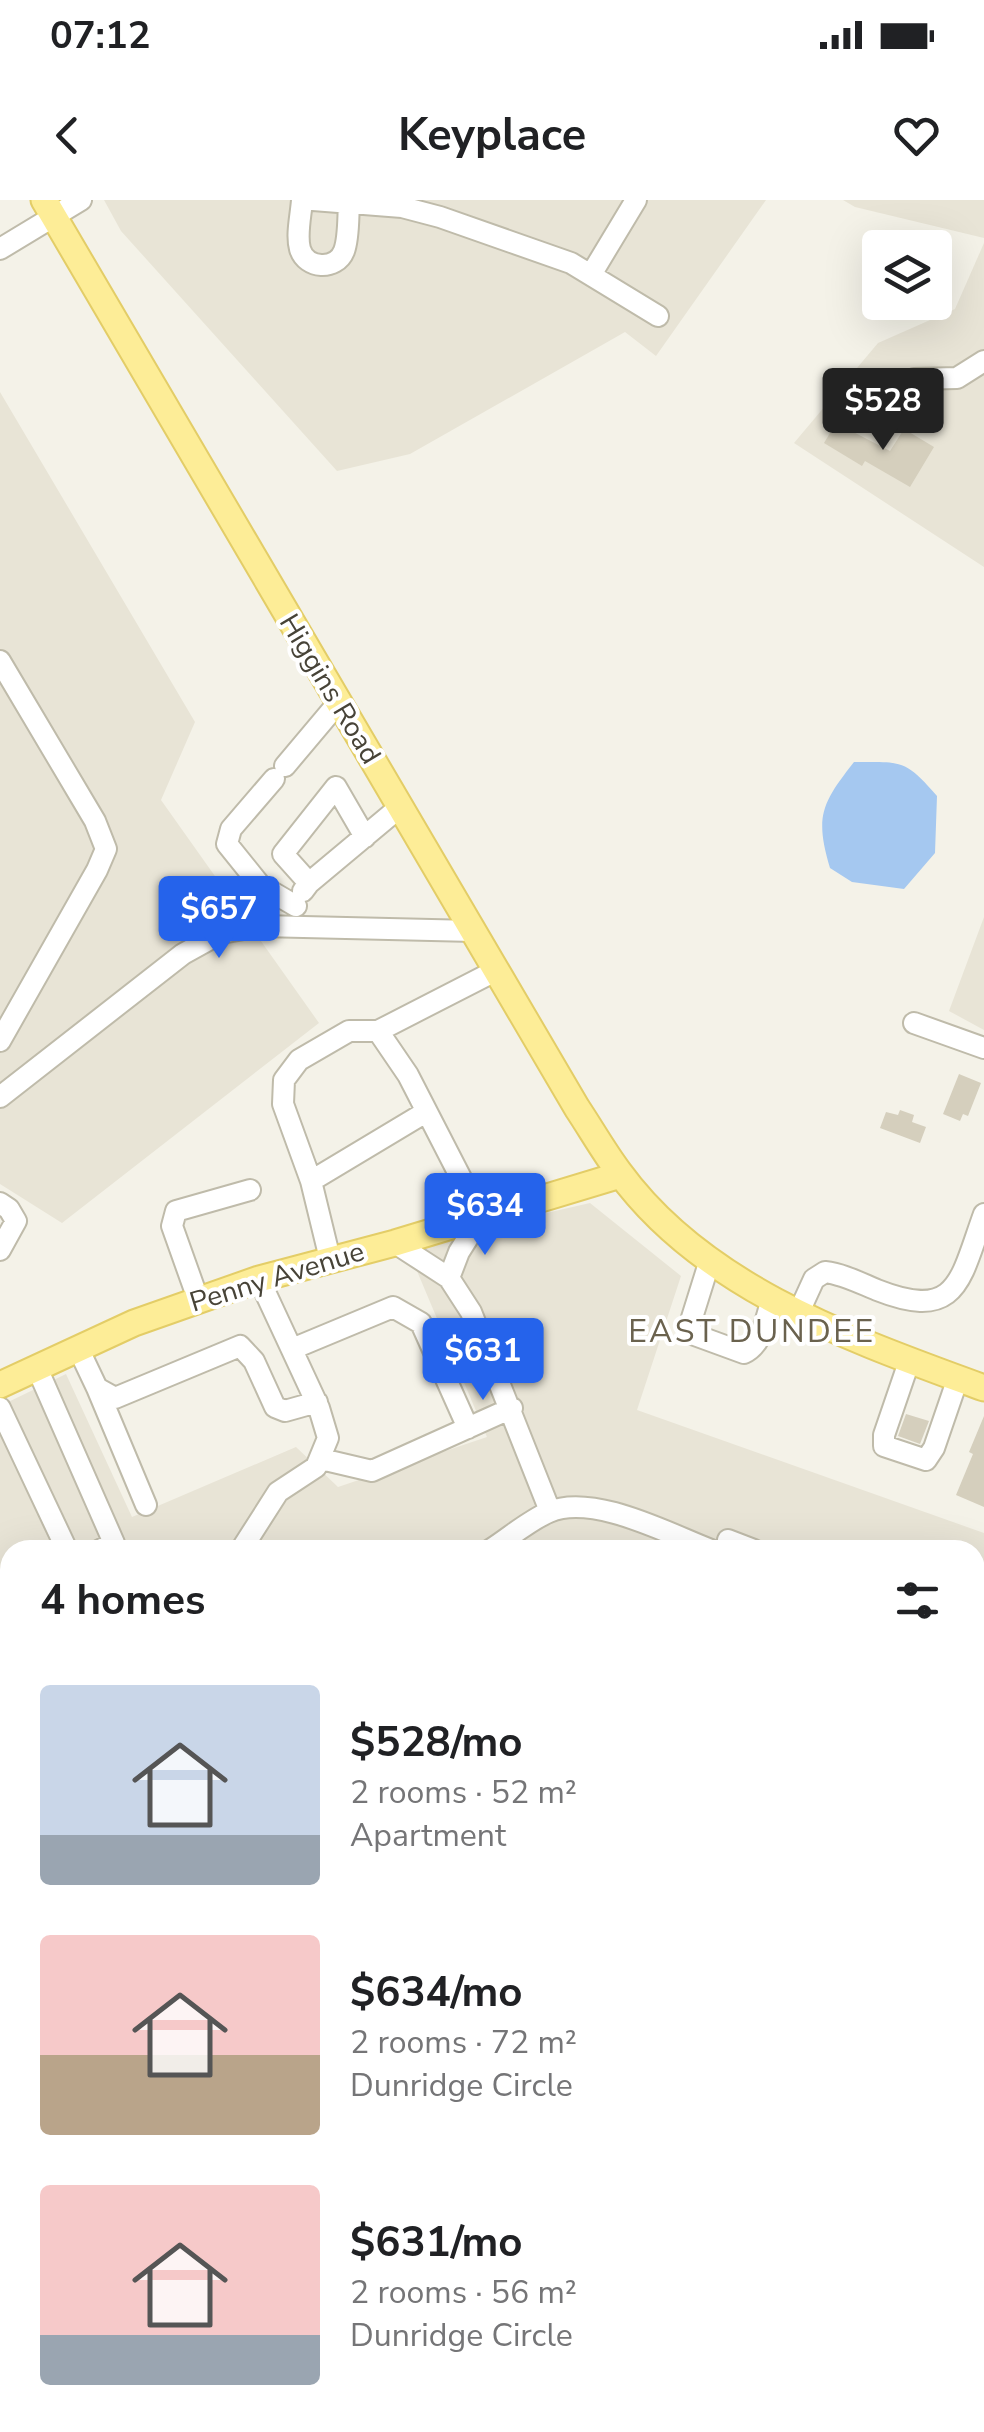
<!DOCTYPE html>
<meta charset="utf-8">
<style>
:root{--surface:#fff;--page:#f2f2f2;--text:#202124;--muted:#757577;--accent:#2563eb}
body{margin:0;font-family:"Nunito Sans",sans-serif;background:var(--page);color:var(--text);height:100vh;display:flex;flex-direction:column;font-size:38px;white-space:nowrap}
*{box-sizing:border-box;margin:0}
p{font-size:32px;color:var(--muted)}
.icon{flex:none;width:55px;height:55px;fill:none;stroke:currentColor;stroke-width:2;stroke-linecap:round;stroke-linejoin:round}
.map{position:relative;flex:1;overflow:hidden}
.details{position:absolute;left:0px;top:1340px;width:985px;height:892px;display:flex;flex-direction:column;background:var(--surface);border-radius:30px 30px 0 0;box-shadow:0 10px 40px #0002}
.details>*{flex:none}
.buttons{position:absolute;left:862px;top:30px;display:grid;gap:20px}
.buttons a{display:grid;place-items:center;width:90px;height:90px;border-radius:10px;background:var(--surface);box-shadow:0 10px 40px #0002;font-size:50px}
.price{position:absolute;translate:-50% -85px;padding:0 22px;border-radius:10px;background:var(--accent);color:#fff;font-size:32px;line-height:65px;filter:drop-shadow(0 2px 5px #0008)}
.price::after{content:'';position:absolute;left:50%;top:60px;width:30px;height:22px;margin-left:-15px;background:inherit;clip-path:polygon(0 0,100% 0,50% 100%)}
.price.current{background:#222;color:#fff}
ul{padding:0;list-style:none}
li{display:flex;align-items:center;gap:30px;height:250px;padding:0 40px}
li span{display:grid;place-items:center;flex:none;width:280px;height:200px;border-radius:10px;color:#555}
li>.icon{margin-inline-start:auto}
span .icon{width:120px;height:120px;fill:#fffc;stroke-width:1}
li b{font-size:42px}
h2{display:flex;justify-content:space-between;align-items:center;height:120px;padding:0 40px;font-size:42px}
.status{display:flex;justify-content:space-between;align-items:center;height:70px;padding:0 50px;background:var(--surface);direction:ltr}
.status svg{height:28px;fill:currentColor}
header{display:flex;justify-content:space-between;align-items:center;height:130px;padding:0 40px;background:var(--surface);font-size:45px;font-weight:700}
.map>svg:first-child{display:block}
.residential{fill:#e8e4d6}
.commercial{fill:#f5ebd3}
.water{fill:#a5c8f0}
.building{fill:#d5cfbd}
.lines{fill:none;stroke-linecap:round;stroke-linejoin:round}
.minor-casing{stroke:#bfbbaa;stroke-width:24}
.major-casing{stroke:#e3cd67;stroke-width:29}
.minor{stroke:#fff;stroke-width:20}
.major{stroke:#fded97;stroke-width:25}
.labels{text-anchor:middle;dominant-baseline:central;stroke-width:8;stroke-linejoin:round;paint-order:stroke}
.street-label{font-size:28px;fill:#474337;stroke:#fff}
.quarter-label{font-size:32px;letter-spacing:2.5px;fill:#6a624e;stroke:#fff}
</style>
<div class="status"><b>07:12</b><svg viewBox="0 0 49 12"><path d="M0 12V9h3v3zM5 12V6h3v6zM10 12V3h3v9zM15 12V0h3v12zM26 1h20v11H26zM47 4h2v5h-2z"/></svg></div>
<header><svg class="icon" aria-label="back" viewBox="0 0 24 24"><path d="M15 5l-7 7 7 7"/></svg>Keyplace<svg class="icon" aria-label="heart" viewBox="0 0 24 24"><path d="M12 20l-8-8c-3-5 5-10 8-4 3-6 11-1 8 4z"/></svg></header>
<div class="map">
<svg width="984" height="2232" viewBox="0 0 984 2232">
<rect width="100%" height="100%" fill="#f4f2e8"/>
<path class="residential" d="M 104,0 L 766,0 L 656,156 L 625,132 L 410,254 L 337,271 L 121,31 Z
M 843,0 L 984,0 L 984,38 L 855,7 Z
M 984,43 L 984,367 L 794,243 L 878,143 L 955,109 Z
M 0,192 L 195,522 L 161,600 L 319,823 L 62,1023 L 0,984 Z
M 984,717 L 984,830 L 949,811 Z
M 590,1003 L 681,1076 L 637,1210 L 984,1333 L 984,1400 L 975,1426 L 975,1350 L 10,1350 L 10,2222 L 846,2223 L 843,2232 L 0,2232 L 0,1206 L 66,1174 L 132,1317 L 296,1247 L 338,1287 L 487,1237 L 406,1045 Z
M 975,1683 L 984,1686 L 984,1837 L 975,1861 Z"/>
<path class="commercial" d="M 975,1962 L 984,1966 L 984,2137 L 975,2164 Z"/>
<path class="water" d="M 854,562 C 902,562 905,559 937,596 L 935,653 L 904,689 L 852,682 L 830,668 C 815,617 821,604 854,562 Z"/>
<path class="building" d="M 836,223 L 890,251 L 904,229 L 934,247 L 910,287 L 865,261 L 862,266 L 824,243 Z
M 959,874 L 981,883 L 968,916 L 963,914 L 960,921 L 943,914 Z
M 900,910 L 914,915 L 912,922 L 926,927 L 920,943 L 880,928 L 886,912 L 898,915 Z
M 906,1214 L 929,1221 L 920,1244 L 898,1236 Z
M 984,1216 L 984,1307 L 956,1295 L 973,1254 L 969,1252 Z"/>
<g class="lines">
<g class="minor-casing">
<path id="minor" d="M 302,0 C 301,15 296,35 300,49 C 306,69 336,71 344,51 C 349,38 348,17 349,3
M 313,0 L 402,7 L 440,17 L 571,63 L 658,116
M 0,49 L 81,0
M 592,73 L 636,0
M 883,226 L 914,179 L 957,178 L 984,161
M 0,461 L 95,621 L 106,649 L 97,670 L 0,841
M 285,566 L 338,503
M 274,579 L 231,629 L 227,644 L 260,685 L 296,706
M 309,683 L 283,654 L 336,587 L 365,637
M 303,691 L 309,683 L 400,607
M 914,823 L 984,848
M 0,897 L 183,754 L 221,733 L 261,726 L 474,731
M 311,981 L 283,904 L 284,880 L 299,860 L 349,831 L 378,831
M 0,1003 L 9,1009 L 16,1021 L 0,1050
M 395,1043 L 449,1078 L 471,1112 L 550,1311
M 330,1059 L 311,981 L 426,912
M 710,1060 L 690,1124 L 692,1134 L 744,1153 C 763,1144 765,1119 772,1100
M 449,1078 L 459,1052 L 481,1017 L 408,875 L 378,831 L 497,770
M 198,1099 L 172,1026 L 176,1011 L 250,990
M 798,1114 L 814,1079 L 825,1072 C 843,1074 860,1083 877,1090 C 958,1122 960,1080 984,1014
M 78,1148 L 97,1188 L 115,1198 L 240,1146 L 254,1161 L 275,1207 L 285,1211 L 317,1202
M 292,1149 L 393,1107 L 421,1123 L 468,1228
M 910,1159 L 884,1235 L 884,1246 L 926,1260 L 934,1248 L 958,1178
M 37,1168 L 114,1343 L 100,1350
M 97,1188 L 146,1305
M 0,1208 L 67,1350
M 321,1259 L 372,1271 L 512,1208
M 728,1340 L 754,1350
M 241,1350 L 278,1292 L 316,1267 L 328,1238 L 319,1208 L 259,1079
M 490,1350 C 509,1338 528,1321 549,1312 C 593,1293 669,1334 711,1350
M 975,1433 L 984,1436
M 975,1481 L 984,1455
M 975,1670 L 984,1673
M 0,1864 L 10,1867
M 0,1901 L 10,1884
M 975,1901 L 984,1875
M 975,1937 L 984,1941
M 975,2200 L 984,2173
M 975,2216 L 984,2219
M 6,2232 L 12,2222
M 383,2232 L 387,2222
M 718,2232 L 721,2222
M 863,2232 L 867,2222"/>
</g>
<g class="major-casing">
<path id="major" d="M 44,0 L 577,908 C 591,929 604,952 619,972 C 704,1089 854,1140 984,1188
M 0,1185 L 134,1123 L 259,1079 L 395,1043 L 620,975"/>
</g>
<use href="#minor" class="minor"/>
<use href="#major" class="major"/>
</g>
<g class="labels">
<g class="street-label">
<text transform="translate(330 489) rotate(59)">Higgins Road</text>
<text transform="translate(277 1077) rotate(-17)">Penny Avenue</text>
</g>
<g class="quarter-label">
<text x="752" y="1131">EAST DUNDEE</text>
</g>
</g>
</svg>
<div class="buttons">
<a><svg class="icon" aria-label="layers" viewBox="0 0 24 24"><path d="M12 4l9 5-9 5-9-5zM3 14l9 5 9-5"/></svg></a>
</div>
<b class="price current" style="left:883px;top:253px">$528</b>
<b class="price" style="left:219px;top:761px">$657</b>
<b class="price" style="left:485px;top:1058px">$634</b>
<b class="price" style="left:483px;top:1203px">$631</b>
<section class="details">
<h2>4 homes<svg class="icon" aria-label="filters" viewBox="0 0 24 24"><path d="M4 7h16M4 17h16"/><circle cx="9" cy="7" r="2"/><circle cx="15" cy="17" r="2"/></svg></h2>
<ul>
<li><span style="background:linear-gradient(#c9d6e8 75%,#9aa5b1 0)"><svg class="icon" aria-label="home" viewBox="0 0 24 24"><path d="M3 11l9-7 9 7M6 9v11h12V9"/></svg></span><div><b>$528/mo</b><p>2 rooms · 52 m²</p><p>Apartment</p></div></li>
<li><span style="background:linear-gradient(#f6c9c9 60%,#b9a48a 0)"><svg class="icon" aria-label="home" viewBox="0 0 24 24"><path d="M3 11l9-7 9 7M6 9v11h12V9"/></svg></span><div><b>$634/mo</b><p>2 rooms · 72 m²</p><p>Dunridge Circle</p></div></li>
<li><span style="background:linear-gradient(#f6c9c9 75%,#9aa5b1 0)"><svg class="icon" aria-label="home" viewBox="0 0 24 24"><path d="M3 11l9-7 9 7M6 9v11h12V9"/></svg></span><div><b>$631/mo</b><p>2 rooms · 56 m²</p><p>Dunridge Circle</p></div></li>
</ul>
</section>
</div>
